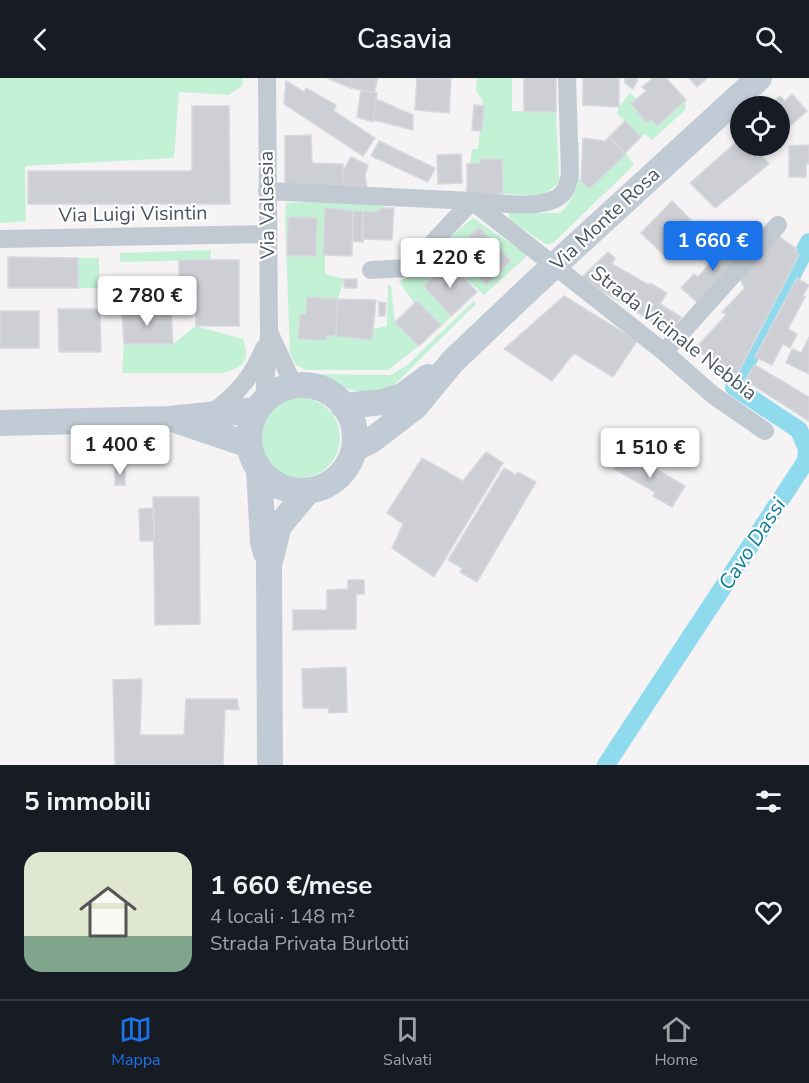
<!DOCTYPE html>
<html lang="it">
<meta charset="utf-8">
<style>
:root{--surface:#171b24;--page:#242831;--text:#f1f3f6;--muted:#9ea1a6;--line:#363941;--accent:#1a73e8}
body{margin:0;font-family:"Nunito Sans",sans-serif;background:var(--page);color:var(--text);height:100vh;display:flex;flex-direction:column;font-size:22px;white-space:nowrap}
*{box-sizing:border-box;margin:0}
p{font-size:20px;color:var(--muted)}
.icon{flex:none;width:33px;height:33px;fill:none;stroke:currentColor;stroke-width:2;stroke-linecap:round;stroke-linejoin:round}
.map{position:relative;height:687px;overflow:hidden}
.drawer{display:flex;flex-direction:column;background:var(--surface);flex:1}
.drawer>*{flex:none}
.buttons{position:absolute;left:730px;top:18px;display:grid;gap:12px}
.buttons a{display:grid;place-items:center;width:60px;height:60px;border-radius:50%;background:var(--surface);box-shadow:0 3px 9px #0003;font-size:30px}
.price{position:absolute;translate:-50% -51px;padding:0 14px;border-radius:6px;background:#fff;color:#222;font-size:20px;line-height:39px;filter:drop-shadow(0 2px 3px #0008)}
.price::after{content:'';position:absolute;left:50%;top:36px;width:18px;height:14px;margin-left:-9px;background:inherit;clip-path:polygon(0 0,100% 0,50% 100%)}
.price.selected{background:var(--accent);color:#fff}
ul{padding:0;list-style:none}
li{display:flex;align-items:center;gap:18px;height:150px;padding:0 24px}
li+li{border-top:2px solid var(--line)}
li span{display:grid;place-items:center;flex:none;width:168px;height:120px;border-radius:18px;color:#555}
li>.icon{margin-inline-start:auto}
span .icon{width:72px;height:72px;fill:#fffc;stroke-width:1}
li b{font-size:26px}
h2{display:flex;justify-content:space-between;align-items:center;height:72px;padding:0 24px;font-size:26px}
header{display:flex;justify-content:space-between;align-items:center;height:78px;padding:0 24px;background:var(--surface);font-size:27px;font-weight:600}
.menu{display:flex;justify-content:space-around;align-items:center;height:84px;border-top:2px solid var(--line);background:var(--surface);font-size:16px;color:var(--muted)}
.menu a{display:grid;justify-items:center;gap:3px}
.menu .selected{color:var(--accent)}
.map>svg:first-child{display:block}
.green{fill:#c3f1d5}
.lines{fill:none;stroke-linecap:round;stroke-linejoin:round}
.canal{stroke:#90daee;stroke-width:18}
.building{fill:#cdcfd5;stroke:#d7d9de;stroke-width:1.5}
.street{stroke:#c1cad2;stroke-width:18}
.secondary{stroke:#c1cbd6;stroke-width:26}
.labels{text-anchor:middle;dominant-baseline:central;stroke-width:4.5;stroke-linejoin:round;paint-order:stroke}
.street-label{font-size:20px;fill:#4a5661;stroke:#fff}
.water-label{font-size:21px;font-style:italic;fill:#0c7c9b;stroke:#fff}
</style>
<header><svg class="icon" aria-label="back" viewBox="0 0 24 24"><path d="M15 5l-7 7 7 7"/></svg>Casavia<svg class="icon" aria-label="search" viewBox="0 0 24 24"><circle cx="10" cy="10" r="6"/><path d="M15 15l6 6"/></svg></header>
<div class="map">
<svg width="809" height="687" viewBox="0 0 809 687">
<rect width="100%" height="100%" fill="#f5f3f3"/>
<path class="green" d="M 0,0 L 243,0 L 242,8 L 229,17 L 179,14 L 174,80 L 25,88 L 26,143 L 0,145 Z
M 477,0 L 512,0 L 512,33 L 556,34 L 559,102 L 556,107 L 543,118 L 503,116 L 502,81 L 481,81 L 480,85 L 470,86 L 472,71 L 478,71 L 483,23 L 476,13 Z
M 630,15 L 637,21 L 631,27 L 647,44 L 651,41 L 657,48 L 686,22 L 685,32 L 652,62 L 645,56 L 641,59 L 617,36 L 619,29 Z
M 579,64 L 578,100 L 589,111 L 626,76 L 634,87 L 553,165 L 547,167 L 509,141 L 509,135 L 560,135 C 580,118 574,91 574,67 Z
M 393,121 L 378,134 L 325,130 L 325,196 L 344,201 L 338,221 L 373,251 L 387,248 L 388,207 L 391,207 L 395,244 L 419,268 L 388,292 L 306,292 L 296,287 L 290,276 L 285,140 L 286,125 Z
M 473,140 L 528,177 L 484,217 L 435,172 Z
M 211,172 L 211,182 L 120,184 L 120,175 Z
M 78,180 L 99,180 L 99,210 L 78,210 Z
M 428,180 L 463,228 L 437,252 L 423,238 L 399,203 L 409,199 Z
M 474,223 L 476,226 L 396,305 C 364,323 340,308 308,296 L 391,297 L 406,288 Z
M 196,248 L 243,261 C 251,282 244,289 223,295 L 122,295 L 124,266 L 173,266 Z
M260 360a40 40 0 1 1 80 0a40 40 0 1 1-80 0Z"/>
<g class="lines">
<path class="canal" d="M 606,687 L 806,383 L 807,371 L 799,352 L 734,309 L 809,164"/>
</g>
<path class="building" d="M 327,0 L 351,0 L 351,10 Z
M 351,0 L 378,0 L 374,15 L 351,10 Z
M 417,0 L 451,1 L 449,35 L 415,32 Z
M 524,0 L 556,0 L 556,34 L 524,34 Z
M 583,0 L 619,0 L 619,29 L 583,27 Z
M 625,0 L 634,0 L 638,2 L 633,11 L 625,5 Z
M 653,0 L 666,0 L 686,22 L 657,48 L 651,41 L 647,45 L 631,26 L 646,13 L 642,9 Z
M 689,0 L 707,0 L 697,9 Z
M 286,3 L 304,14 L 306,10 L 336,27 L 334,33 L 375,60 L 363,78 L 284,26 Z
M 361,12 L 377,15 L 373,44 L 357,39 Z
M 792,16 L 807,33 L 780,57 L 780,28 L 768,28 L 780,18 L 785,23 Z
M 376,21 L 413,37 L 413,52 L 373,42 Z
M 474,27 L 484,28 L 482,53 L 472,52 Z
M 192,28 L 229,28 L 230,126 L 28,126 L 28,93 L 192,93 Z
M 625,43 L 641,59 L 625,75 L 609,59 Z
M 311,57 L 312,85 L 343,86 L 343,111 L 285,107 L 285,58 Z
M 609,59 L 626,76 L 589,111 L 581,103 L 583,60 L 605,63 Z
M 741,60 L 741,68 L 752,68 L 769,86 L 715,130 L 690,105 Z
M 379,63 L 435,90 L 428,104 L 371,78 Z
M 809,67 L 809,86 L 806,86 L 806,99 L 789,99 L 789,68 Z
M 461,76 L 462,105 L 438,106 L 437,77 Z
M 351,79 L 368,87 L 365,98 L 367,110 L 343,107 L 343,93 Z
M 480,81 L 502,81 L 503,116 L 467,116 L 467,86 L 480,85 Z
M 672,123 L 694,145 L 685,154 L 689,157 L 667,180 L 641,155 Z
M 325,130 L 353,133 L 352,178 L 323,177 Z
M 381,130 L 394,130 L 392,162 L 362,161 L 363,133 L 378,134 Z
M 353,133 L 363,133 L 363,164 L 353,163 Z
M 288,139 L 317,140 L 316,178 L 287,178 Z
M 479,149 L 511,183 L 486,207 L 454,173 Z
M 778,158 L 798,172 L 795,174 L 799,177 L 737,297 L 695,271 L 726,237 L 722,234 L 745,210 L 739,200 Z
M 731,161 L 744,172 L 698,225 L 681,210 L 694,196 L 698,199 Z
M 608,174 L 615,180 L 612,186 L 649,207 L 650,205 L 667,215 L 660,226 L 681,239 L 671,255 L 581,200 Z
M 8,179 L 78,180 L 78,210 L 8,210 Z
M 179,182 L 239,182 L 239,248 L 196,248 L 195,210 L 179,209 Z
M 449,184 L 477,214 L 451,238 L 424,208 Z
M 797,200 L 809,207 L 803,218 L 805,219 L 788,251 L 797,256 L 790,270 L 783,266 L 772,287 L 755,279 Z
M 344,201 L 357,201 L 357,210 L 344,210 Z
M 564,218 L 637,263 L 613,299 L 574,275 L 552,303 L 504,271 Z
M 307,219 L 338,221 L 336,258 L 326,258 L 326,262 L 298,261 L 300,236 L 306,236 Z
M 338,221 L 376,222 L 372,262 L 336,258 Z
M 417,223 L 441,247 L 419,268 L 395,244 Z
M 379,224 L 386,225 L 385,238 L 379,238 Z
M 58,231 L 100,231 L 101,274 L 59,274 Z
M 0,233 L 39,233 L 39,270 L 0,270 Z
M 122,233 L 171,233 L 173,266 L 124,266 Z
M 809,259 L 809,296 L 786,285 L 792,271 L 801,275 Z
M 755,287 L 809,319 L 809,343 L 745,302 Z
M 625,373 L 685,408 L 672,429 L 653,418 L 655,414 L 614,391 Z
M 486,374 L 503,385 L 434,499 L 392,470 L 403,446 L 387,435 L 422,380 L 463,403 Z
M 125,388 L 125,407 L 115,407 L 115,389 Z
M 504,390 L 516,397 L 518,394 L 536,404 L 477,504 L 460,494 L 462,490 L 448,482 Z
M 153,419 L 199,419 L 200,546 L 155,547 Z
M 154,430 L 154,463 L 140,463 L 139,431 Z
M 348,502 L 364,502 L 364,516 L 356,516 L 356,551 L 293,552 L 293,532 L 327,532 L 327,512 L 348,511 Z
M 346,589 L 347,634 L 329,635 L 328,630 L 303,630 L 302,591 Z
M 142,601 L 140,657 L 184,657 L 186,621 L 237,621 L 239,632 L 225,631 L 223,687 L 115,687 L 113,602 Z"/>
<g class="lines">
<path class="street" d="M 267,113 L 472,123 L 664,274 L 713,317 L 765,353
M 0,161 L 267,156
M 371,192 L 409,190 L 472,123 C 495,124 537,132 557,120 C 566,115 568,105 570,96 L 567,0
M 270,256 L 294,308
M 664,274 L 778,147
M 264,323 L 269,255 L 267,0
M 213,334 C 236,317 253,298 264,270"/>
<path class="secondary" d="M249 360a53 53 0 1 1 106 0a53 53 0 1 1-106 0Z
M 343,328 L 383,324 L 404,317 L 428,299
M 178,343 L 249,367
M 0,345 L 169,341 L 257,332
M 354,371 L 372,362 L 415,329 L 453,283 L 532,208 L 759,0
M 259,392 L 263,463 L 266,475
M 270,687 L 269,487 L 279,448 L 308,413"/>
</g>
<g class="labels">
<g class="street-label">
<text transform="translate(267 127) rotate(-91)">Via Valsesia</text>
<text transform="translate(133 136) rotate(-1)">Via Luigi Visintin</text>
<text transform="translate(605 141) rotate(-43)">Via Monte Rosa</text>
<text transform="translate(674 255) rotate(38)">Strada Vicinale Nebbia</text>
</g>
<g class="water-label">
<text transform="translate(752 466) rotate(-57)">Cavo Dassi</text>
</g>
</g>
</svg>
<div class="buttons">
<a><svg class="icon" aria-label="locate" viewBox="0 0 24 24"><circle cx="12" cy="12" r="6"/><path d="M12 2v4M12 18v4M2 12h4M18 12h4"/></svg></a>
</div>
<b class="price selected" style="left:713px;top:194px">1 660 €</b>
<b class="price" style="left:450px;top:211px">1 220 €</b>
<b class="price" style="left:147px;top:249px">2 780 €</b>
<b class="price" style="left:120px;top:398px">1 400 €</b>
<b class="price" style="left:650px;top:401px">1 510 €</b>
</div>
<section class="drawer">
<h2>5 immobili<svg class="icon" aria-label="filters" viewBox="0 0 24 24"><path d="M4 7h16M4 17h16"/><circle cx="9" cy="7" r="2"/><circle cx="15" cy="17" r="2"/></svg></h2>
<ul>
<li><span style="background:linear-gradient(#dfe7d0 70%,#7fa58c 0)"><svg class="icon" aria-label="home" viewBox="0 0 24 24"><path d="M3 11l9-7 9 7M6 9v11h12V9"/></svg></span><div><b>1 660 €/mese</b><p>4 locali · 148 m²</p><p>Strada Privata Burlotti</p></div><svg class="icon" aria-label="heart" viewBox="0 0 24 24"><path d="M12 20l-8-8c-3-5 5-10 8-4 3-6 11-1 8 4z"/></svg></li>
</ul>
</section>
<nav class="menu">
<a class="selected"><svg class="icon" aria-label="map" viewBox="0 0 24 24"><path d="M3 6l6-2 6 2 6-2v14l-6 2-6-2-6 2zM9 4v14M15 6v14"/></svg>Mappa</a>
<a><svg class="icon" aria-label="saved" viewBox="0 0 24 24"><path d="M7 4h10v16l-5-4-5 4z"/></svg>Salvati</a>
<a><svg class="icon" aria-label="home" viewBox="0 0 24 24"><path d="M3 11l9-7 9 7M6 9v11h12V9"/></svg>Home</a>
</nav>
